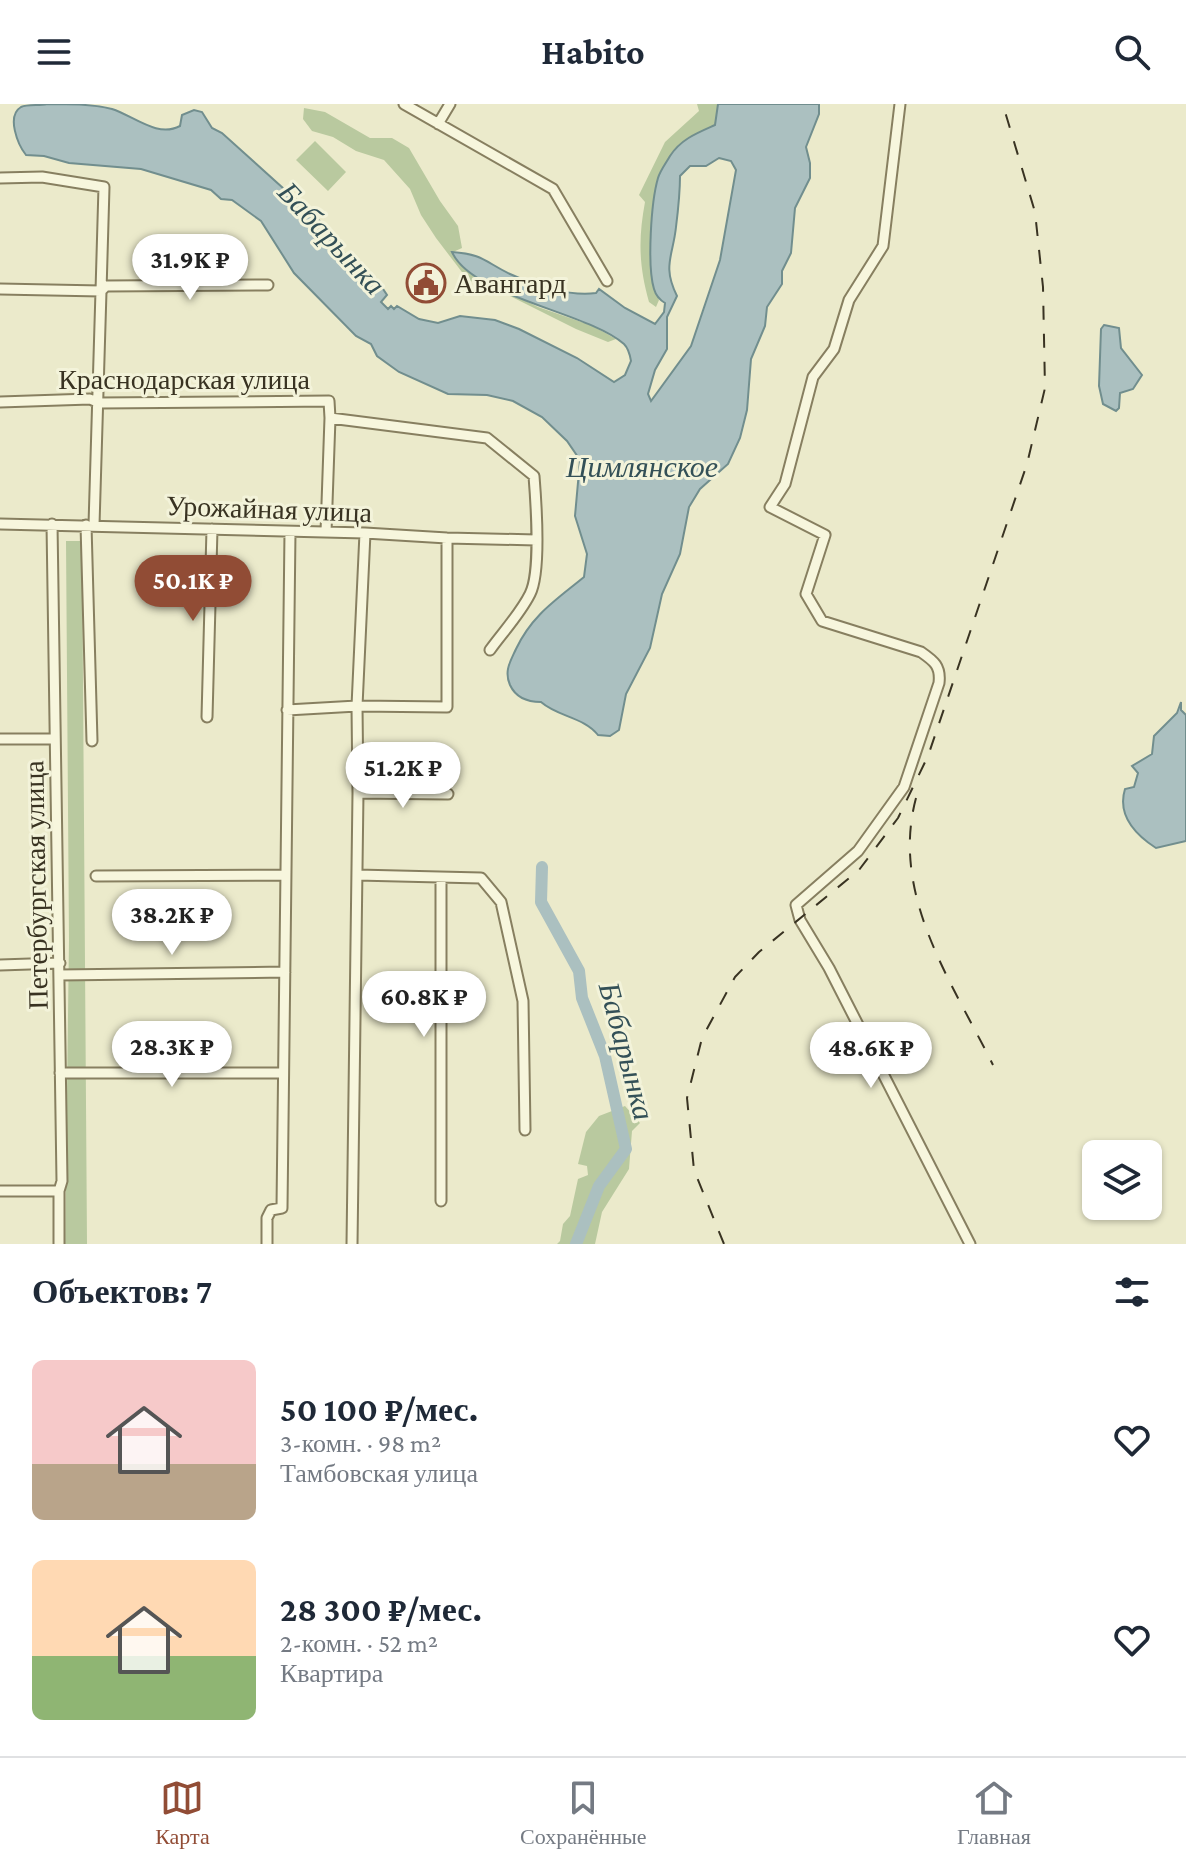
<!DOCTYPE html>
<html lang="ru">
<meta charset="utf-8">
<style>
:root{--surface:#fff;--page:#f6f6f7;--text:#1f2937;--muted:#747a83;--line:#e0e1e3;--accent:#914c35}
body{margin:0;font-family:"Crimson Pro",serif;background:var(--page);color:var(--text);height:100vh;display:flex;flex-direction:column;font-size:30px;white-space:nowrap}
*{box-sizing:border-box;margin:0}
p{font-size:26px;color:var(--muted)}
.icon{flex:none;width:44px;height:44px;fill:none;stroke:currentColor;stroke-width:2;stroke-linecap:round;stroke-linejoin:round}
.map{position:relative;height:1140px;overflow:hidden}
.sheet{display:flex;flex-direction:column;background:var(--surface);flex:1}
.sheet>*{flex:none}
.tools{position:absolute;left:1082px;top:1036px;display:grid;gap:16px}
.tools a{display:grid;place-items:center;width:80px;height:80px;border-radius:12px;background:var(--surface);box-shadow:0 2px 6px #0004;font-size:40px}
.price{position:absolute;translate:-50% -68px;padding:0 18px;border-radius:28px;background:#fff;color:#222;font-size:26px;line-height:52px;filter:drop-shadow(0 2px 4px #0008)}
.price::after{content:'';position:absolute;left:50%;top:48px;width:24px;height:18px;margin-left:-12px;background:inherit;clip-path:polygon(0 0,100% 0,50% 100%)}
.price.on{background:var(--accent);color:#fff}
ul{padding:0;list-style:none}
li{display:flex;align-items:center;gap:24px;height:200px;padding:0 32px}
li span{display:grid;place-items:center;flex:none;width:224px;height:160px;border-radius:12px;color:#555}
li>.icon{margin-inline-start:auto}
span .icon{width:96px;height:96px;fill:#fffc;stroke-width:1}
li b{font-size:34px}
h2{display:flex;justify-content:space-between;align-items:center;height:96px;padding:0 32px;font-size:34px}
header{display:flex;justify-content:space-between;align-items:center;height:104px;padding:0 32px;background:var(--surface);font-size:36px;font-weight:700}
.menu{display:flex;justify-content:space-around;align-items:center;height:112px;border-top:2px solid var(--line);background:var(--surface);font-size:22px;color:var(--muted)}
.menu a{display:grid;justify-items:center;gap:4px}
.menu .on{color:var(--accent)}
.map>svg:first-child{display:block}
.green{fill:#b9c99f}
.water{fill:#abc0c0;stroke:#718e8e;stroke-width:2;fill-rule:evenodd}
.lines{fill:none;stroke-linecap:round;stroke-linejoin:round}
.river{stroke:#abc0c0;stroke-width:12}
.minor-casing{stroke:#877f60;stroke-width:13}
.minor{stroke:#f7f6dd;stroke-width:9}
.rail{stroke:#393322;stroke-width:2;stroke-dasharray:14 14;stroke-linecap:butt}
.labels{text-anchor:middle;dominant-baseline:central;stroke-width:6;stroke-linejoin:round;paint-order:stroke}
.poi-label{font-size:28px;fill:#393322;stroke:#f3f3da;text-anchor:start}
.street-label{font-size:28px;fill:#393322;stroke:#f3f3da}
.water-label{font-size:30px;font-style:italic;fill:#335057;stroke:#f3f3da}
</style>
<header><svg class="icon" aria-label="menu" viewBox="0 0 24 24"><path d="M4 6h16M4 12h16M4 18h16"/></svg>Habito<svg class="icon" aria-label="search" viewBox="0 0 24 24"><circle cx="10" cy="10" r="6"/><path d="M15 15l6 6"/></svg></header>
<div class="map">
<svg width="1186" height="1140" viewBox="0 0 1186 1140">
<rect width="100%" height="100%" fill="#ebeacb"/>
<path class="green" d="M 697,0 L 718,0 L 715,21 L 687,34 C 676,56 662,79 655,102 C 648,124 649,176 659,196 L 656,203 L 649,198 C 639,162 638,136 645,98 L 639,91 L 665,38 L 699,7 Z
M 304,4 L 325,8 L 370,34 L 392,34 L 409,44 L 440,97 L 458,122 L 462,144 L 453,148 L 476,172 L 538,203 L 593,222 L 616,235 L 608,238 L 576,225 L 504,189 L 468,176 L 436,134 L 421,111 L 410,85 L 384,56 L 356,47 L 333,33 L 312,27 L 303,15 Z
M 315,37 L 346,68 L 328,87 L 296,56 Z
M 66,437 L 82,437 L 87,1140 L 65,1140 L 69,836 Z
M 625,1002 L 640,1019 L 632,1027 L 629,1065 L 602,1108 L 595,1140 L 557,1140 L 560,1137 L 563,1120 L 570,1112 L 578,1075 L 588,1071 L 587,1062 L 578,1060 L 586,1028 L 599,1012 Z"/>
<path class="water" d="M 47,0 C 69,0 91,0 112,5 C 134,12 157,34 180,22 L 182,11 L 194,6 L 202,8 L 212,24 L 222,29 L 325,122 L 347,153 L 377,176 L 387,191 L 381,198 L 388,205 L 391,202 L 394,205 L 397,202 L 419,215 L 438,219 L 460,212 L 495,216 L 519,225 L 577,254 L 614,278 L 625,271 L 631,257 C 630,251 628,244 624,240 C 588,208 472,193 452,148 C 483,150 485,158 510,170 C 534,181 570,193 596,189 L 599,185 L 625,204 L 655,220 L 664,208 L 665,199 C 660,196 656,192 654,185 C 647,162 651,98 658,74 C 660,67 666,59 670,52 C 681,35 697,29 715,21 L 718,0 L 819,0 L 819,10 L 806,43 L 810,59 L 810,74 L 795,104 L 791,149 L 782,167 L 782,180 L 767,203 L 765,222 L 751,255 L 747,306 L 740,334 L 728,360 L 700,385 L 689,403 L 680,450 L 662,490 L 650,544 L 626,590 L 619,626 L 610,632 L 598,631 C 584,613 558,613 541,598 C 528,598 516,594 510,581 C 504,567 510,558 516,545 C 532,511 556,496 584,473 L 587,450 L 575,412 L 580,356 L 567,337 L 542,313 L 513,297 L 487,291 L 448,290 L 399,268 L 377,252 L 371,240 L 356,232 L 294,169 L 261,117 L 232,96 L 221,95 L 211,86 L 141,65 L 69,59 L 44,52 L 26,51 C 18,41 6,12 21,3 C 28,0 40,2 47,0 ZM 719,54 L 731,57 L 736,66 L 720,156 L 691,242 L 651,297 L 648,290 L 655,266 L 667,245 L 667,213 L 677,192 C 662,162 673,152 676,123 C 678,107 680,89 680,72 L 690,62 L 706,62 Z
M 1104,221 L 1119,224 L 1121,244 L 1142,271 L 1133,285 L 1120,289 L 1119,304 L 1116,307 L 1103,300 L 1099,282 L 1101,225 Z
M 1181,598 L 1181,606 L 1186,611 L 1186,737 L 1156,744 C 1136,731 1117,711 1125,685 L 1134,683 L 1138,669 L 1132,662 L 1152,650 L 1154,632 L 1177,609 Z"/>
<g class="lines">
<path class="river" d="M 542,763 L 541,798 L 579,867 L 582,894 L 605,952 L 626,1045 L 599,1082 L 576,1140"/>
<g class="minor-casing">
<path id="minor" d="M 404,0 L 553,85 L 607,177
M 900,0 L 883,142 L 849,196 L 834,245 L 813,273 L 785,380 L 770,403 L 825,431 L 806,490 L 822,517 L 921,548 C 934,557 941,562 939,579 L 904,683 L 858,747 L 796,801 L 800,816 L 829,864 L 970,1140
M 438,20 L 450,0
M 0,74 L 42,73 L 104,83 L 101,187 L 106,182 L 268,181
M 0,185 L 101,187 L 94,421
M 0,298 L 90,295 L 99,299 L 329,297 L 330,314 L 487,334 L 534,372 C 536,397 541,469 530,490 C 520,510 503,528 490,546
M 0,420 L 365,429 L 447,434 L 536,436
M 52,420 L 62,1077 L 59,1087 L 59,1140
M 86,421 L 92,637
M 326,428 L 330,314
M 287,606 L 357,602 L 447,603 L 447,434
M 207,613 L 212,425
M 0,635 L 54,635
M 358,689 L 448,690
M 357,771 L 481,774 L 501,798 L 523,897 L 525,1026
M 96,772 L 285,771
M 441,774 L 441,1097
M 0,861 L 60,859
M 60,871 L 285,868
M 60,969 L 283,969
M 0,1087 L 59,1087
M 267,1140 L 267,1114 L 271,1106 L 282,1104 L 290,428
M 352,1140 L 358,689 L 357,602 L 365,429"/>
</g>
<use href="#minor" class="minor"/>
<path class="rail" d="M 916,694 C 890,791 952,878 993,961
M 724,1140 L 694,1066 L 687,994 L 702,934 L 735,873 L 759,848 L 859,766 L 898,714 L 928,652 L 1027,360 L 1045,284 L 1043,183 L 1035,108 L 1006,11 L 1001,0"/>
</g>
<defs>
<g id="civic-ring" transform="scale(2)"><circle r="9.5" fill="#f3f3da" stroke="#914c35" stroke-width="1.5"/><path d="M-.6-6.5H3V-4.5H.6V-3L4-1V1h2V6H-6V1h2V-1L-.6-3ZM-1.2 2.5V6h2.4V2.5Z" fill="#914c35"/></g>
</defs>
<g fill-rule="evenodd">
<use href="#civic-ring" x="426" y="179"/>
</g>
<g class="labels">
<g class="poi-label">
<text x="454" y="179">Авангард</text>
</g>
<g class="street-label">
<text x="184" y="275">Краснодарская улица</text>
<text transform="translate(269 405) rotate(2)">Урожайная улица</text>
<text transform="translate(36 781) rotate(-91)">Петербургская улица</text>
</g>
<g class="water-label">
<text transform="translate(332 134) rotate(47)">Бабарынка</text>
<text x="642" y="362">Цимлянское</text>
<text transform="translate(627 947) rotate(75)">Бабарынка</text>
</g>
</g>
</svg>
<div class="tools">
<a><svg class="icon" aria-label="layers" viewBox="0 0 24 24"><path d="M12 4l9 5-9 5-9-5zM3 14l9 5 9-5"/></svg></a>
</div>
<b class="price" style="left:190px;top:198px">31.9K ₽</b>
<b class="price on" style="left:193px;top:519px">50.1K ₽</b>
<b class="price" style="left:403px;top:706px">51.2K ₽</b>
<b class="price" style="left:172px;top:853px">38.2K ₽</b>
<b class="price" style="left:424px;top:935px">60.8K ₽</b>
<b class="price" style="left:172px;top:985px">28.3K ₽</b>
<b class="price" style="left:871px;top:986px">48.6K ₽</b>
</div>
<section class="sheet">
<h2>Объектов: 7<svg class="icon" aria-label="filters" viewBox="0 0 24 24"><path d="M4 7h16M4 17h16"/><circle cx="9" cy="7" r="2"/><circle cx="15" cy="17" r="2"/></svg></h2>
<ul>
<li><span style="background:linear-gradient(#f6c9c9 65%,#b9a48a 0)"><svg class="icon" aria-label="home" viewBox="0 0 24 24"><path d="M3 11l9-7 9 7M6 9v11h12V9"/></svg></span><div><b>50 100 ₽/мес.</b><p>3-комн. · 98 m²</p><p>Тамбовская улица</p></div><svg class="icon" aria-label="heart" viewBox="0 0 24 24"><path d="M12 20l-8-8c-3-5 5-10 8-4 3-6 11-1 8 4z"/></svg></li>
<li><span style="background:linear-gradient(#ffd9b3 60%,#8fb573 0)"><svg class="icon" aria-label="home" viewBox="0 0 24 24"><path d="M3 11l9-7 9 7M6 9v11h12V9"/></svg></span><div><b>28 300 ₽/мес.</b><p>2-комн. · 52 m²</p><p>Квартира</p></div><svg class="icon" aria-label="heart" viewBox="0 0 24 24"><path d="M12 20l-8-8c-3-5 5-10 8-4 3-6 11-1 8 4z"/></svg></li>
</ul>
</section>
<nav class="menu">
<a class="on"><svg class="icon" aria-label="map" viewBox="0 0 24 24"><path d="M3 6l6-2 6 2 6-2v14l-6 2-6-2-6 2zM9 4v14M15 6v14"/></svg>Карта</a>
<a><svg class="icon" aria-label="saved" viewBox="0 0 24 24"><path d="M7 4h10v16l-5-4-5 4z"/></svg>Сохранённые</a>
<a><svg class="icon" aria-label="home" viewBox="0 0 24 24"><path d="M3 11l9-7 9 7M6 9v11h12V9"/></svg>Главная</a>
</nav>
